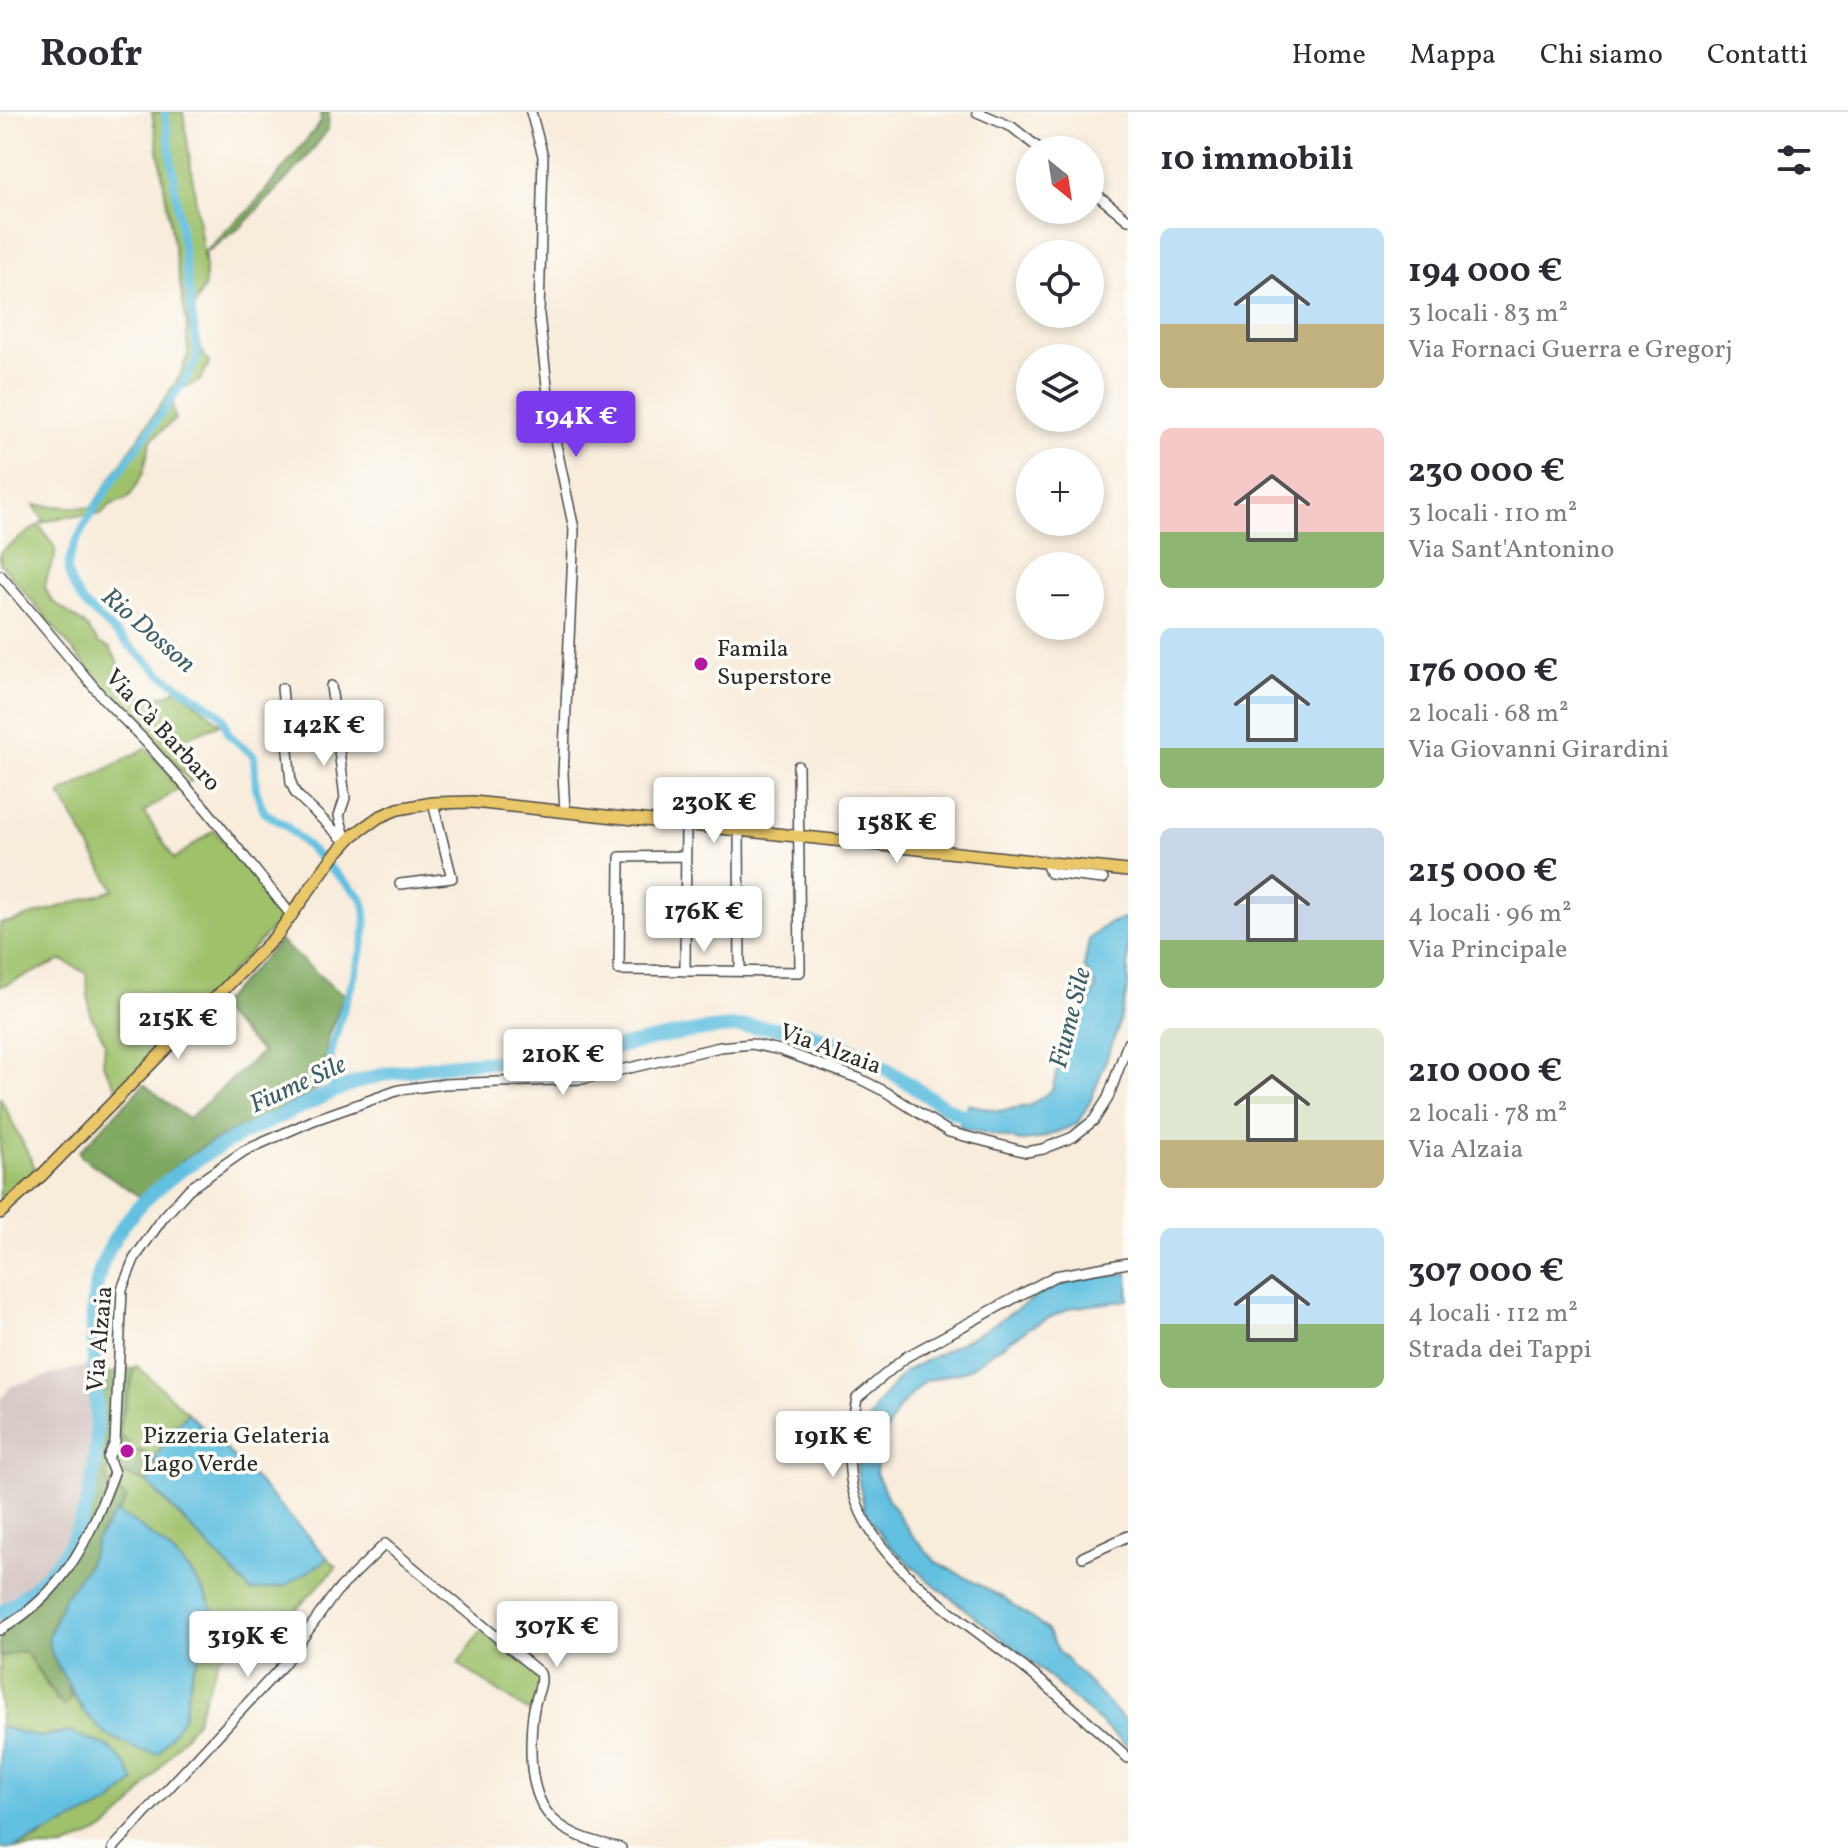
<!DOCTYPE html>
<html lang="it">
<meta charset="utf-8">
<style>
:root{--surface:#fff;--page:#f7f7f7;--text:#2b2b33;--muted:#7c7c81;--line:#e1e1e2;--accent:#7c3aed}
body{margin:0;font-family:Vollkorn,serif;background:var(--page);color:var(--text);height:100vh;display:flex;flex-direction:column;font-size:30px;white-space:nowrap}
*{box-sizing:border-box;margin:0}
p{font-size:26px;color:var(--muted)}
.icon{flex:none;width:44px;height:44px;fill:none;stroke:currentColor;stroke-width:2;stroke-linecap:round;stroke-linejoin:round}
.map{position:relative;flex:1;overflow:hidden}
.panel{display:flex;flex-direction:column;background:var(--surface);width:720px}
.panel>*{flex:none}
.needle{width:52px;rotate:150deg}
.tools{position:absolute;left:1016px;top:24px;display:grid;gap:16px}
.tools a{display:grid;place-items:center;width:88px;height:88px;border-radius:50%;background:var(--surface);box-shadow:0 4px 12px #0003;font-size:40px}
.price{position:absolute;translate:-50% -68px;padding:0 18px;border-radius:8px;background:#fff;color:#222;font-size:26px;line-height:52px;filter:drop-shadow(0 2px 4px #0008)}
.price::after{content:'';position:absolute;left:50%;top:48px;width:24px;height:18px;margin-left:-12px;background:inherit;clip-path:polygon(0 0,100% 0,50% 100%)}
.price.selected{background:var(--accent);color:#fff}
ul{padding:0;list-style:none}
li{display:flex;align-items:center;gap:24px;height:200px;padding:0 32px}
li span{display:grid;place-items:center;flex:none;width:224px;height:160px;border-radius:12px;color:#555}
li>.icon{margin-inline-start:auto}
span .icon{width:96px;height:96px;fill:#fffc;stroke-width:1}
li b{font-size:34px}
h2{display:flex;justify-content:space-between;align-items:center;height:96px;padding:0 32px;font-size:34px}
header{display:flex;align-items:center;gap:48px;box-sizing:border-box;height:112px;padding:0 40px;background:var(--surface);border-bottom:2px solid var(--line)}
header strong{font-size:38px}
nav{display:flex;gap:44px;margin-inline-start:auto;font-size:28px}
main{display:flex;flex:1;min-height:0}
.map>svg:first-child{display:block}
.industrial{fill:#d0c0bc}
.green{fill:#9ec16b;stroke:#64764b;stroke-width:2}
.forest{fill:#7ea75f;stroke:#546945;stroke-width:2}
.water{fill:#62c0e0;stroke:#467686;stroke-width:2}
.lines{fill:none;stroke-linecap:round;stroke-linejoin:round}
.canal{stroke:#62c0e0;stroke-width:8}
.river{stroke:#62c0e0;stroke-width:14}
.minor-casing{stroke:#4a4845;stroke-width:12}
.major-casing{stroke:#4a4845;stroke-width:14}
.minor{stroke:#fff;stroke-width:9}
.major{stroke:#eac769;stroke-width:11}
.poi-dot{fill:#b5179e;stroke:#fdfcf7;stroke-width:3}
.labels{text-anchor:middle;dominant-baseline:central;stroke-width:7;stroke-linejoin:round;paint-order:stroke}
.poi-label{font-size:24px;fill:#2b2b2b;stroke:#fdfcf7;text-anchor:start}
.street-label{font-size:24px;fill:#2b2b2b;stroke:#fdfcf7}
.water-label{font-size:26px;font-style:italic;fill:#3e5f6a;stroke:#fdfcf7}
</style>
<header>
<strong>Roofr</strong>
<nav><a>Home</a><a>Mappa</a><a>Chi siamo</a><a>Contatti</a></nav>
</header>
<main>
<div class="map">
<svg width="1128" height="1736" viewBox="0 0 1128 1736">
<rect width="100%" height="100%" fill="#fdfcf7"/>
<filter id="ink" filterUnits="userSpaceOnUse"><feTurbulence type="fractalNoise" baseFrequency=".0125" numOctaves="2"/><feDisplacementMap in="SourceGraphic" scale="16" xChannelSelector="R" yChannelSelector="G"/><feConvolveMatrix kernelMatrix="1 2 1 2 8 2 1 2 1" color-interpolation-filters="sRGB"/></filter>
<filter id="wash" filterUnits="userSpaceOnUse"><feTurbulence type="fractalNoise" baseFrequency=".006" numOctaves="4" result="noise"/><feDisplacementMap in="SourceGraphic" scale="32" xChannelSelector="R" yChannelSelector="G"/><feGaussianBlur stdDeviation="1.8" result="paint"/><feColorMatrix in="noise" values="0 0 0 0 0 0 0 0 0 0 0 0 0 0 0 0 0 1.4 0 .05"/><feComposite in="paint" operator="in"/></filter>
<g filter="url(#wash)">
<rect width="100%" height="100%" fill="#f8ecdb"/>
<path class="industrial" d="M 89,1253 L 94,1305 L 93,1340 L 89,1376 L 81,1410 L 56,1456 L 29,1485 L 0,1507 L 0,1289 L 11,1274 Z"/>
<path class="green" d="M 152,0 L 183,0 L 205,153 L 205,173 L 188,207 L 191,221 L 209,251 L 200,269 L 176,278 L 173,295 L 175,307 L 151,328 L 143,361 L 132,381 L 127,387 L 110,393 L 102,402 C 81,405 58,402 39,413 L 55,436 L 55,446 L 48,461 L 45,475 L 51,488 L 85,513 L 99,531 L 110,536 L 122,557 L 125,577 C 143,585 162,590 178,576 L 221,612 L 177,629 L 202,662 L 190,670 L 148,621 L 124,599 L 0,451 L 0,440 L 44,409 L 34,393 L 91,396 L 180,264 L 188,242 L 186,208 Z
M 146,636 L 180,676 L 144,700 L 174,747 L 214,718 L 285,803 L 118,979 L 103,952 L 105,930 L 90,902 L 86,861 L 62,848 L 0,875 L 0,811 L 11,810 L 114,778 L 60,682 Z
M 0,985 L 36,1058 L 40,1059 L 18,1080 L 0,1091 Z
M 137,1254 L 188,1301 L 170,1320 L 154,1349 L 142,1339 L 135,1339 L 118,1321 L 135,1255 Z
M 112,1354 L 122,1362 L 147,1370 L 251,1479 L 328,1446 L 337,1455 L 259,1536 L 235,1536 L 219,1545 L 196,1609 L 130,1695 L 105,1718 L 64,1736 L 14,1736 L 42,1725 L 55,1621 L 39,1625 L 0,1615 L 0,1546 L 20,1539 L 26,1541 L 58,1590 L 71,1584 L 70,1578 L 84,1600 L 183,1606 L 193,1556 L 217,1511 C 205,1462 158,1424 116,1400 L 121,1396 L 122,1382 C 111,1376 104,1371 107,1358 Z
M 482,1517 L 541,1565 L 532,1602 L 458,1552 Z"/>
<path class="forest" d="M 320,0 L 329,0 L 328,18 L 303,50 L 241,115 L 205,141 L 205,153 L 203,141 C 219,128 229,111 247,101 L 321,10 Z
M 280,829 L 335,877 L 345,882 L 328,924 L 321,974 C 288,997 250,1010 215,1028 C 186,1043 164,1064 140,1085 L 82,1045 L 79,1040 L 144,972 L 188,1007 L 262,940 L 216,896 Z
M 135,1255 L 118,1321 L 135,1339 L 148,1341 L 158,1356 L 157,1362 L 147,1370 L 123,1362 L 112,1355 L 107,1358 C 104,1373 116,1378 127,1386 C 124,1395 104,1414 98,1426 C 93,1435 91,1446 86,1455 C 73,1479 59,1492 50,1520 C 42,1544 76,1568 69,1590 L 63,1594 L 26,1541 L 20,1539 L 0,1546 L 0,1507 C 42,1480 87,1426 95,1375 C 100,1339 99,1301 101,1264 Z"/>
<path class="water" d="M 1128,805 L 1128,876 L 1118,916 L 1091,988 L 1077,1012 L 1039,1027 L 1021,1029 L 959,1015 L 968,992 L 998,999 L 1029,994 L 1052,978 L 1064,936 L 1096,876 L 1084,854 L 1089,827 L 1107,812 Z
M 1128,1161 L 1128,1188 L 1070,1196 L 1030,1215 L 967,1258 L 925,1269 L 899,1296 L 878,1333 L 876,1361 L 889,1389 L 912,1423 L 936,1450 L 1002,1485 L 1046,1517 L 1059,1540 L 1128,1612 L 1128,1635 L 1032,1550 L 926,1466 L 888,1432 L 865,1400 L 857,1360 L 859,1327 L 877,1293 L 904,1260 L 983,1219 L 1050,1176 L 1082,1167 Z
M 188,1301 L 249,1360 L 328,1446 L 325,1449 L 285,1474 L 251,1479 L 147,1370 L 157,1362 L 158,1356 L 154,1349 L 170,1320 Z
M 116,1400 C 158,1424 204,1462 217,1511 L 193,1556 L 183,1606 L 158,1642 L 138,1638 L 105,1622 L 84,1600 L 53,1545 L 48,1527 L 64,1486 L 88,1453 L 96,1429 Z
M 0,1615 L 39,1625 L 69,1620 L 108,1634 L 124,1650 L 135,1669 L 110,1692 L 14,1736 L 0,1736 Z"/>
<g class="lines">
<path class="canal" d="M 165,0 L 198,245 C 177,290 64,419 68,459 C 70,471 77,482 84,492 L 161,562 L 218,600 L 223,605 L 228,622 L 254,644 L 256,678 L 264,700 L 285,713 L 362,786 C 379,822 334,907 330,949 C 329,959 333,970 335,980"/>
<path class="river" d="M 0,1501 C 91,1443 101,1370 95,1270 C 94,1240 90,1211 95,1181 C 109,1083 218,1032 298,996 C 327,983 355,968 387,962 C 417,957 451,951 482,950 C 511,949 541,950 570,946 C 588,944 606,938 623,934 C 680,921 734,908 792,918 C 830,924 871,946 903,968 C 928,984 951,1002 980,1009"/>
</g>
</g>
<g filter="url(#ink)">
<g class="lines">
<g class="minor-casing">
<path id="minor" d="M 531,0 L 543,44 L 539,203 L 551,309 L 574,417 L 563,662 L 565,700
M 977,0 L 1012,15 L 1041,38
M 1090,77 L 1128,108
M 0,463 L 104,587 L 145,629 L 206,697 L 292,804
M 331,574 L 345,686 L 339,704 L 346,728
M 282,576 L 291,671 L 296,682 L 346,730
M 739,718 L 740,859
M 686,744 L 620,745 L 619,858 L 800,860 L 798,654
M 1046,751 L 1050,761 L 1103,767
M 400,772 L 452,766 L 433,691
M 685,859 L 686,712
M 1128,1151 L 1055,1164 L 906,1245 L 857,1286 C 851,1319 845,1349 854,1382 C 875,1456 965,1508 1022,1554 C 1059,1583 1094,1614 1128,1646
M 1083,1445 L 1128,1424
M 0,1518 C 65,1481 88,1429 114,1361 L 108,1346 L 115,1331 L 122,1177 L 134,1147 L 163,1106 L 189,1077 L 244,1039 L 314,1008 L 399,978 L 444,972 L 582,967 L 720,935 L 752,932 L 780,938 L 858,966 L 886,980 L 949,1020 L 1026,1040 L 1043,1037 L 1073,1025 L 1094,1008 L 1108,986 L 1128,931
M 113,1736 L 283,1553 L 336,1480 L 385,1432 L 540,1561 C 544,1572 535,1585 534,1597 C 531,1611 531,1626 531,1640 C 532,1706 560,1723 621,1736"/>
</g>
<g class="major-casing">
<path id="major" d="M 0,1101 L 41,1064 L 277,823 L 332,746 L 352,724 L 379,705 L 398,697 L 433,691 L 473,690 L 1128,759"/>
</g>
<use href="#minor" class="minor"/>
<use href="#major" class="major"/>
</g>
</g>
<g class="poi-dot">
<circle cx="701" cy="552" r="8"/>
<circle cx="127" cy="1339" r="8"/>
</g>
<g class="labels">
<g class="poi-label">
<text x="717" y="538">Famila<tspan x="717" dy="28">Superstore</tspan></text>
<text x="143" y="1325">Pizzeria Gelateria<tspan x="143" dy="28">Lago Verde</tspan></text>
</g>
<g class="street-label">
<text transform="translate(162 619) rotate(47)">Via Cà Barbaro</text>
<text transform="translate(830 938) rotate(20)">Via Alzaia</text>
<text transform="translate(101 1227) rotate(-85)">Via Alzaia</text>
</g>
<g class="water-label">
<text transform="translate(148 519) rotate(41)">Rio Dosson</text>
<text transform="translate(1071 906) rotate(-76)">Fiume Sile</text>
<text transform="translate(298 973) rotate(-25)">Fiume Sile</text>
</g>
</g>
</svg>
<div class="tools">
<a><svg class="needle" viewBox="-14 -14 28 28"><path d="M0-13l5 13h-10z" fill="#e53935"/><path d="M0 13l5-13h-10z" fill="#7c7c81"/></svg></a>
<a><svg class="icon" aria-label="locate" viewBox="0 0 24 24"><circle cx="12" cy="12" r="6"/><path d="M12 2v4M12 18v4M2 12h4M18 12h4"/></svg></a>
<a><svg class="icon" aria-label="layers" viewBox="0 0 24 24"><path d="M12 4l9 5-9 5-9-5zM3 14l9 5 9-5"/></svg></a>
<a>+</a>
<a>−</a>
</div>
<b class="price selected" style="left:576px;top:347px">194K €</b>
<b class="price" style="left:324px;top:656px">142K €</b>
<b class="price" style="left:714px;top:733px">230K €</b>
<b class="price" style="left:897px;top:753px">158K €</b>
<b class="price" style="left:704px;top:842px">176K €</b>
<b class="price" style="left:178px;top:949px">215K €</b>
<b class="price" style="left:563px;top:985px">210K €</b>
<b class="price" style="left:833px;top:1367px">191K €</b>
<b class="price" style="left:557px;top:1557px">307K €</b>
<b class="price" style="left:248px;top:1567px">319K €</b>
</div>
<section class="panel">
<h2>10 immobili<svg class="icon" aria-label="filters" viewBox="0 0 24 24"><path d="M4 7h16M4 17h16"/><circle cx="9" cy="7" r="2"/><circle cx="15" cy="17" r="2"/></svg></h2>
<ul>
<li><span style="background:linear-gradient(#bfe0f5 60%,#c2b280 0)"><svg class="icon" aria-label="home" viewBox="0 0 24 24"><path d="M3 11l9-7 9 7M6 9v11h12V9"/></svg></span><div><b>194 000 €</b><p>3 locali · 83 m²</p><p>Via Fornaci Guerra e Gregorj</p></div></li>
<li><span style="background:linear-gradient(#f6c9c9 65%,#8fb573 0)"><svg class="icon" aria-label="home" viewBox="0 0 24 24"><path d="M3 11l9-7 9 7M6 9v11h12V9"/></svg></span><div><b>230 000 €</b><p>3 locali · 110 m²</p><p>Via Sant'Antonino</p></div></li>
<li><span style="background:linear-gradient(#bfe0f5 75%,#8fb573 0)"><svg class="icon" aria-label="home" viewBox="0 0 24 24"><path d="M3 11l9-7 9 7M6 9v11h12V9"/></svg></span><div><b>176 000 €</b><p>2 locali · 68 m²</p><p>Via Giovanni Girardini</p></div></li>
<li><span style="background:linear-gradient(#c9d6e8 70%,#8fb573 0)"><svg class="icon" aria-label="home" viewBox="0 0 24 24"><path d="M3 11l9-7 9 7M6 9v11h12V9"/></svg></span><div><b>215 000 €</b><p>4 locali · 96 m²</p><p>Via Principale</p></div></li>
<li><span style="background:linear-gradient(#dfe7d0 70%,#c2b280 0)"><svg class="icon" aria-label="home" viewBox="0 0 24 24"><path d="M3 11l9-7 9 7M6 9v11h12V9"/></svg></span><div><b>210 000 €</b><p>2 locali · 78 m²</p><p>Via Alzaia</p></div></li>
<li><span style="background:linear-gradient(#bfe0f5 60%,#8fb573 0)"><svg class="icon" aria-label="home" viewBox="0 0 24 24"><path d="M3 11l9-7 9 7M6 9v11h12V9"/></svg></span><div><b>307 000 €</b><p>4 locali · 112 m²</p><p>Strada dei Tappi</p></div></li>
</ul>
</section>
</main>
